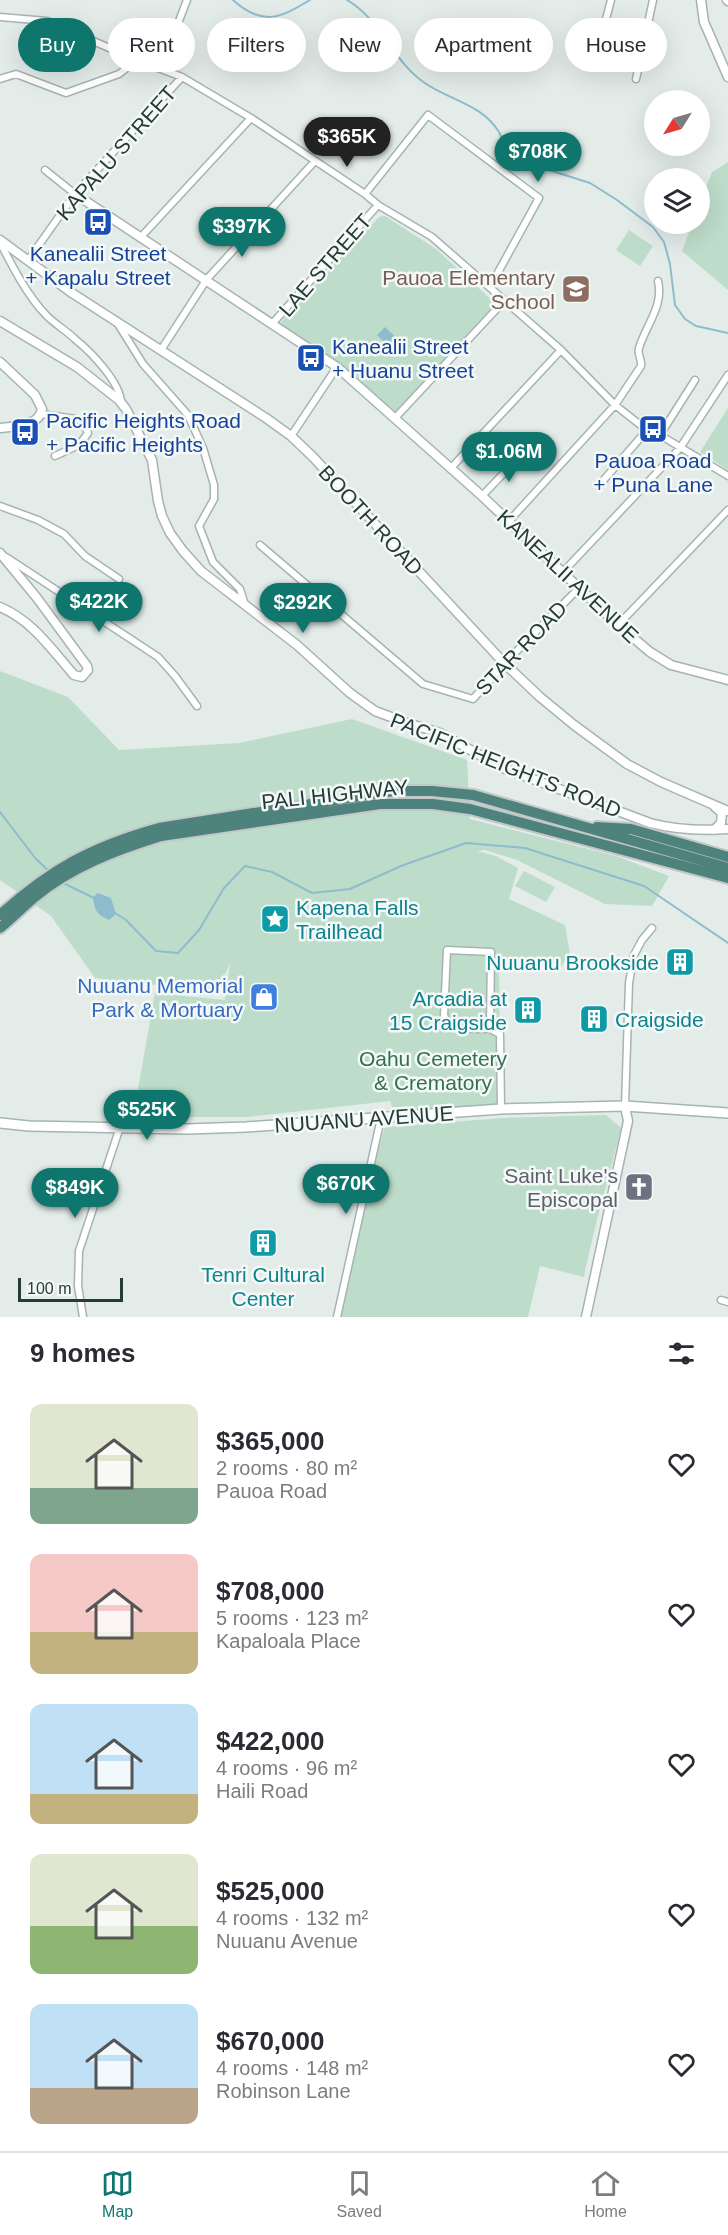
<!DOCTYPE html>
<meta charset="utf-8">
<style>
:root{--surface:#fff;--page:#f7f7f7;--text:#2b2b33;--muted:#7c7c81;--line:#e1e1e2;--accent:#0f766e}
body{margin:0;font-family:Helvetica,sans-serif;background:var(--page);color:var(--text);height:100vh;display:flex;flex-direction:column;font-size:22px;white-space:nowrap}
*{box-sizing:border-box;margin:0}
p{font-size:20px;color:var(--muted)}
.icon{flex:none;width:33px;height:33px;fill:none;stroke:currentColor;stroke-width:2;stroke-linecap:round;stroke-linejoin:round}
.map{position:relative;height:1317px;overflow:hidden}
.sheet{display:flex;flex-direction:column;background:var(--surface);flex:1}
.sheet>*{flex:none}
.banner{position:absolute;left:18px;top:18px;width:693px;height:54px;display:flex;gap:12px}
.needle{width:39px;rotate:233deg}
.tools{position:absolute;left:644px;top:90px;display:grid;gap:12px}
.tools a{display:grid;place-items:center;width:66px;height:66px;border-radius:50%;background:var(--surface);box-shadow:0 6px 24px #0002;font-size:30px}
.scale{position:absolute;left:18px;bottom:15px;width:105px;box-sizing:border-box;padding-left:6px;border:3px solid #243c39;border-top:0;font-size:16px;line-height:21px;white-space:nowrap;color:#243c39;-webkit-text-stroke:4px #f4f9f7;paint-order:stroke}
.price{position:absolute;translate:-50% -51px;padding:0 14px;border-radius:21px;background:var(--accent);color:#fff;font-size:20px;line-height:39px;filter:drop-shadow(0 2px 3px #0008)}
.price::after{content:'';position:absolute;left:50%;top:36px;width:18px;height:14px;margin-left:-9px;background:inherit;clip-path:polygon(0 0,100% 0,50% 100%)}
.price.on{background:#222;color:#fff}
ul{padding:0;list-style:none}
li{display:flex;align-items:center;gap:18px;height:150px;padding:0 30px}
li span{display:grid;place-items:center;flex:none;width:168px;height:120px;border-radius:12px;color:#555}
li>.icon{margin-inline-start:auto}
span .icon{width:72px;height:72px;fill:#fffc;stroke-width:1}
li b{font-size:26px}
h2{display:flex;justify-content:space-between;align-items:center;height:72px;padding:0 30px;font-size:26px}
.chip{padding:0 21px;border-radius:27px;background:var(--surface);box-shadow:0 6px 24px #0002;font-size:21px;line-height:54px}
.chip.on{background:var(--accent);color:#fff}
.dock{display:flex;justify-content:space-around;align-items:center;height:84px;border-top:2px solid var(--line);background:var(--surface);font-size:16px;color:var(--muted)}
.dock a{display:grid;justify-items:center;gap:3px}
.dock .on{color:var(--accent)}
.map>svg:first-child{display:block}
.green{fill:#bedcca}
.water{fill:#8fbccd}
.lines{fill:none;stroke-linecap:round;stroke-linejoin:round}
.stream{stroke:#8fbccd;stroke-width:2}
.minor-casing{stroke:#a6b4b1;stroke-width:9}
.tertiary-casing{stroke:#a6b4b1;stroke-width:11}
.secondary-casing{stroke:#a2b7b2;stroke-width:12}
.trunk-casing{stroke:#c2c8c8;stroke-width:14}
.minor{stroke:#fff;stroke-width:6}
.tertiary{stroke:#fff;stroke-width:8}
.secondary{stroke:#fff;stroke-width:9}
.trunk{stroke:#4e827d;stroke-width:10}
.labels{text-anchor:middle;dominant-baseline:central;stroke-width:5;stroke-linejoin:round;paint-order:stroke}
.street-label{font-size:21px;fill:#243c39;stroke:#f4f9f7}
.transit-label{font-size:21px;fill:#164399;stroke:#f4f9f7}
.education-label{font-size:21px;fill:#785e54;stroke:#f4f9f7;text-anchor:end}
.culture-label{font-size:21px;fill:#0d838f;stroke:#f4f9f7;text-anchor:start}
.shop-label{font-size:21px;fill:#366cbe;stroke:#f4f9f7;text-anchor:end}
.park-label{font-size:21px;fill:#317051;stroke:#f4f9f7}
.worship-label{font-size:21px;fill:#5b616d;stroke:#f4f9f7;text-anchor:end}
</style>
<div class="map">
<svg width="728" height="1317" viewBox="0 0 728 1317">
<rect width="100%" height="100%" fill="#e3ece9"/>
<path class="green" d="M 728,162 L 728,290 L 682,251 L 692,224 L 699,224 L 699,205 L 712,172 Z
M 385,216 L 436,249 L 495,303 L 496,306 L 396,414 L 345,369 L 282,327 L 281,322 L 379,217 Z
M 629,230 L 653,246 L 640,266 L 616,250 Z
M 728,408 L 728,470 L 700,452 Z
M 0,671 L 68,697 L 119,750 L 239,743 L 352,719 L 467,760 L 470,819 L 616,856 L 669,876 L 652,906 L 605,904 L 517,860 L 485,850 L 477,851 L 496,856 L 518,868 L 509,899 L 565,925 L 570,954 L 558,971 C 538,964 518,955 499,969 L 501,1109 L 393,1109 L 390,1101 L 247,1117 L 133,1117 L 155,993 L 225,1000 L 230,964 L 216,992 L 95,978 L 51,916 L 0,880 Z
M 524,871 L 555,887 L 546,902 L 515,886 Z
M 606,1115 L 621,1128 C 609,1178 594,1226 584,1277 L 540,1266 L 528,1317 L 337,1317 L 351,1247 L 384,1129 L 387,1127 L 503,1118 Z"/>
<path class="water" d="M 385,327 L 404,345 L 396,353 L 377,335 Z
M 98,893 L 111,898 L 116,914 L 109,920 C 97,915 94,910 93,897 Z"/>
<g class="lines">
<path class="stream" d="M 233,0 C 263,27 280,18 310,0
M 347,0 C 380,19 392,59 422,81 C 447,100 481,103 499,132 C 503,139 504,149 508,157 L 590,183 L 617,200 L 653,227 L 664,242 L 670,264 L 675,305 L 685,319 L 696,326 L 728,333
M 0,812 L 36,859 L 50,872
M 61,882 L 94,898
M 115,913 L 126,920 L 156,951 L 178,953 L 199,930 L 224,888 L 245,866 L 272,872 L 312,893 L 350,889 L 401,866 L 466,843 L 525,848 L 644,886 L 728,943"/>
<g class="minor-casing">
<path id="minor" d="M 0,17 L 47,21 L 137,60 L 182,77 L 251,118 L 365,194 L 378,205 L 432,237 L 561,350 L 615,405 L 643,427 L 660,435 L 728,476
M 598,50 L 611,0
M 161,68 L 187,0
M 0,79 L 16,74 L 66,93 L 119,74 L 137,60
M 636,79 L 653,0
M 45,170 L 75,194
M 365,194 L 428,115 L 539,198 L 490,287
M 140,238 L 251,118
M 0,242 C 12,266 28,297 47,316 C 56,325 67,331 76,340 C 91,352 121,383 121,403
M 29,259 L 75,194 L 182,77
M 118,324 L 143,364 L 188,415 L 203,448 L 214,485 L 214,499 L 199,526 L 213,562 L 240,589 L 245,605
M 272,324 L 378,205
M 161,350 L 207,279 L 315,161
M 41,414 L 82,420 L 88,433 L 79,445 L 55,456
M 396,417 L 505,300
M 660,435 L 695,380
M 291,436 L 337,367
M 451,468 L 561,350
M 601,483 L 648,429
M 482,496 L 522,454
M 0,506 L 38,520 L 64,534 L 85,556 L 119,579
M 509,521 L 615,405 L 641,366 C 642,359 637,354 639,348 C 646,325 664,306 658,281
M 260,545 L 423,684 L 473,699 L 505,663 L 579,588
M 6,557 L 158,657 L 175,676 L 197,706
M 563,572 L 680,448 L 728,375
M 618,625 L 728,510
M 447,950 L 491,952 L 490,1029 C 475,1028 450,1033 444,1015 Z
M 490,1029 L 500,1034 L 501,1109
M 625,1106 L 629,983 L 634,955 L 642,940 L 652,928
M 721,1300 L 728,1302
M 83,1317 L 78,1286 L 79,1251 L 120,1127
M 337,1317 L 381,1118"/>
</g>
<g class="tertiary-casing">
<path id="tertiary" d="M 701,0 L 704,22 L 728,77
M 727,0 L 728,1
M 75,194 L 337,367 L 482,496 L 618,625 L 650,652 L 671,665 L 728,680
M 0,240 L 72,293 L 266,418 L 291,436 L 313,457 L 504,663 L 540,697 L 574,725 L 627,764 L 661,782 L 728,811
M 0,321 L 77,367 L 119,400 L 126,409 L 152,460 L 158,501 L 162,516 L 170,533 L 183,551 L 201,571 L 297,645 L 350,693 L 375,711 L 407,723 L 440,733 L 503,768 L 650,823 C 677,830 701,831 728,829
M 0,362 L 35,395 L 42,409 C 39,427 15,426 0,428
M 0,553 L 37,598 L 87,666 L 88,670 L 82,677 L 74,675 C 51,649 33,621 0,607
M 714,830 L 721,823 L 722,813 L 715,807
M 586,1317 L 628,1121 L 625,1106"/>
</g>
<g class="secondary-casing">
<path id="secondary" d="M 0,1123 L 29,1126 L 187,1129 L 246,1127 L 501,1109 L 625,1106 L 728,1113"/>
</g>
<g class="trunk-casing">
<path id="trunk" d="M 597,827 L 631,829 L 728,857
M 0,915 C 51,869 93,846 159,828 L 393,791 L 432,791 L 473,795 L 728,868
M 0,928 C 12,918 23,907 35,897 C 71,867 116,850 161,836 L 380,804 L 433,804 L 470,809 L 728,878"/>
</g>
<use href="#minor" class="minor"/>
<use href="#tertiary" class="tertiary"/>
<use href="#secondary" class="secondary"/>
<use href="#trunk" class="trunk"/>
</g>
<defs>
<g id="bus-square" transform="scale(1.5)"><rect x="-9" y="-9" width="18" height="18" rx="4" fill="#1a4fb4" stroke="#f4f9f7"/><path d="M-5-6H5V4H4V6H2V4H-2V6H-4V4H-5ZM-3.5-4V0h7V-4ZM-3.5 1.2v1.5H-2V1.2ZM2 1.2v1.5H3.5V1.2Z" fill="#fff"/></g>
<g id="school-square" transform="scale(1.5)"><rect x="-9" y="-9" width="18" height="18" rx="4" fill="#8d6e63" stroke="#f4f9f7"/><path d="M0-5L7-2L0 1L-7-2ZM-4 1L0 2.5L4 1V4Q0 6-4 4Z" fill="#fff"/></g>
<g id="sight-square" transform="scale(1.5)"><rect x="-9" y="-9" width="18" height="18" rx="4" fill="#0f9aa8" stroke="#f4f9f7"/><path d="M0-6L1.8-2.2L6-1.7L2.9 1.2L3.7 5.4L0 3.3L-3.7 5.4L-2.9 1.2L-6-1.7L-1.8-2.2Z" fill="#fff"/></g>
<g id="building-square" transform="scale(1.5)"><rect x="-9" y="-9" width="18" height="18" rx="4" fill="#0f9aa8" stroke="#f4f9f7"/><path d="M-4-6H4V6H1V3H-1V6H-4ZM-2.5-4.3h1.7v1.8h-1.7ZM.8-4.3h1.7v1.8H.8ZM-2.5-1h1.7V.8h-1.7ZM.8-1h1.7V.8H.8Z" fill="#fff"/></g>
<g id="shop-square" transform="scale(1.5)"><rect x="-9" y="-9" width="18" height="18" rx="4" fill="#3f7fe0" stroke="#f4f9f7"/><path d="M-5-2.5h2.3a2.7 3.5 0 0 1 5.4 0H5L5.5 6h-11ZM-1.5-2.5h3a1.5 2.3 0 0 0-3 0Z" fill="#fff"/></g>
<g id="church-square" transform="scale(1.5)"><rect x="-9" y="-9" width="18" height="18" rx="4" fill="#6b7280" stroke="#f4f9f7"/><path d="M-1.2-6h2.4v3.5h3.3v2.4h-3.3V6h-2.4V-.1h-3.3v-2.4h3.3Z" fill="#fff"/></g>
</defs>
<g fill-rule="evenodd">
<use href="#bus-square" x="98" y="222"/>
<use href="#school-square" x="576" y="289"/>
<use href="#bus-square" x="311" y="358"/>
<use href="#bus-square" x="653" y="429"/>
<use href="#bus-square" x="25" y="432"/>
<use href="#sight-square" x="275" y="919"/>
<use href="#building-square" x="680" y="962"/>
<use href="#shop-square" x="264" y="997"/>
<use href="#building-square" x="528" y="1010"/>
<use href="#building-square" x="594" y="1019"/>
<use href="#church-square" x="639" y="1187"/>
<use href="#building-square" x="263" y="1243"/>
</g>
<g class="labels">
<g class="street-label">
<text transform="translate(116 153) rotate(-49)">KAPALU STREET</text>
<text transform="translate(325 265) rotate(-49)">LAE STREET</text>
<text transform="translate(371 520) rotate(47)">BOOTH ROAD</text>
<text transform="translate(568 576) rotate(43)">KANEALII AVENUE</text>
<text transform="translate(521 648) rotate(-46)">STAR ROAD</text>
<text transform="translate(506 765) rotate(22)">PACIFIC HEIGHTS ROAD</text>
<text transform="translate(335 794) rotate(-6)">PALI HIGHWAY</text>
<text transform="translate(364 1119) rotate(-4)">NUUANU AVENUE</text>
</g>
<g class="transit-label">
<text x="98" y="253">Kanealii Street<tspan x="98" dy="24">+ Kapalu Street</tspan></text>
<text x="332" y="346" text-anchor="start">Kanealii Street<tspan x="332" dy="24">+ Huanu Street</tspan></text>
<text x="46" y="420" text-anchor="start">Pacific Heights Road<tspan x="46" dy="24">+ Pacific Heights</tspan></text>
<text x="653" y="460">Pauoa Road<tspan x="653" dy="24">+ Puna Lane</tspan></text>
</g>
<g class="education-label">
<text x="555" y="277">Pauoa Elementary<tspan x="555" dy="24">School</tspan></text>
</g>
<g class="culture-label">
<text x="296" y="907">Kapena Falls<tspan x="296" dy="24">Trailhead</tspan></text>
<text x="659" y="962" text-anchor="end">Nuuanu Brookside</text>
<text x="507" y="998" text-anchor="end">Arcadia at<tspan x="507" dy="24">15 Craigside</tspan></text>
<text x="615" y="1019">Craigside</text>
<text x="263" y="1274" text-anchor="middle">Tenri Cultural<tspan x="263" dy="24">Center</tspan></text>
</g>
<g class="shop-label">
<text x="243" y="985">Nuuanu Memorial<tspan x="243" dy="24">Park &amp; Mortuary</tspan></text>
</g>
<g class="park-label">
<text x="433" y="1058">Oahu Cemetery<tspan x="433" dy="24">&amp; Crematory</tspan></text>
</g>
<g class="worship-label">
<text x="618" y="1175">Saint Luke's<tspan x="618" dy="24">Episcopal</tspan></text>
</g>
</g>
</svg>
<div class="tools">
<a><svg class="needle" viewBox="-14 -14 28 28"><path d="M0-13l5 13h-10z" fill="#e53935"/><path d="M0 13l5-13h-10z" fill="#7c7c81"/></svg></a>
<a><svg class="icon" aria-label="layers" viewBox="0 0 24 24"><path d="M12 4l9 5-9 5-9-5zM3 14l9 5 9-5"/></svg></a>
</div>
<div class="scale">100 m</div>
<b class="price on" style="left:347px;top:168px">$365K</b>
<b class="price" style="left:538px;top:183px">$708K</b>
<b class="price" style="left:242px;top:258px">$397K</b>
<b class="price" style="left:509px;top:483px">$1.06M</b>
<b class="price" style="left:99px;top:633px">$422K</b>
<b class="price" style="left:303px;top:634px">$292K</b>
<b class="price" style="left:147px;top:1141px">$525K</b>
<b class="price" style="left:346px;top:1215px">$670K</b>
<b class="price" style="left:75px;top:1219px">$849K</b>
<div class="banner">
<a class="chip on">Buy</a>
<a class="chip">Rent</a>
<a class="chip">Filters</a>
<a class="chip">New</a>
<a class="chip">Apartment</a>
<a class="chip">House</a>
</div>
</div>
<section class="sheet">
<h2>9 homes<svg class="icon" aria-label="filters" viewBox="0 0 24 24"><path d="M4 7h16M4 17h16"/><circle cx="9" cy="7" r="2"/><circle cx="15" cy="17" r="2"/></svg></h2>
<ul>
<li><span style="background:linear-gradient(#dfe7d0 70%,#7fa58c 0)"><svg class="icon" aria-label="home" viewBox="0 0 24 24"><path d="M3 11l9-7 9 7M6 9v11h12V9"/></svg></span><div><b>$365,000</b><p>2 rooms · 80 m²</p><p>Pauoa Road</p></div><svg class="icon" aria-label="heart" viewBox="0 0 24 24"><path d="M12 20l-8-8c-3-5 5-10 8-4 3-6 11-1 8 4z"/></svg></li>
<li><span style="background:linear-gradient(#f6c9c9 65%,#c2b280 0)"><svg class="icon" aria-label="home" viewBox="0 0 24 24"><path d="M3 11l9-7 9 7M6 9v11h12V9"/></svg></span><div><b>$708,000</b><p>5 rooms · 123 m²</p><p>Kapaloala Place</p></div><svg class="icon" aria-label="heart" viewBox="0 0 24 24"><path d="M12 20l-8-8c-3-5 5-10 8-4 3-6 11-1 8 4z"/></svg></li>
<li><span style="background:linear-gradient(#bfe0f5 75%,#c2b280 0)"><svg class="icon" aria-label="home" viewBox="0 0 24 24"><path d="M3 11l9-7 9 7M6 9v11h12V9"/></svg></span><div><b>$422,000</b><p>4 rooms · 96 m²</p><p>Haili Road</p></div><svg class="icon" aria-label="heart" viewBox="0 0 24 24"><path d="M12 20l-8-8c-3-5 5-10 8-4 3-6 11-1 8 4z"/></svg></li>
<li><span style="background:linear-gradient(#dfe7d0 60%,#8fb573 0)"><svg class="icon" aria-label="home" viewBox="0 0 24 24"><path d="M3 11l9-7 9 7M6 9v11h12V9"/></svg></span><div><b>$525,000</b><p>4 rooms · 132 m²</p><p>Nuuanu Avenue</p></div><svg class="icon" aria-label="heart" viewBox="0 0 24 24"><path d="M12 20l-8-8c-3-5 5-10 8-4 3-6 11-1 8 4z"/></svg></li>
<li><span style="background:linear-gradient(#bfe0f5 70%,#b9a48a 0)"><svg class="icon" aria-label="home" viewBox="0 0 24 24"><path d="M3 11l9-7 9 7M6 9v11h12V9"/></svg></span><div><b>$670,000</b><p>4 rooms · 148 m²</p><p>Robinson Lane</p></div><svg class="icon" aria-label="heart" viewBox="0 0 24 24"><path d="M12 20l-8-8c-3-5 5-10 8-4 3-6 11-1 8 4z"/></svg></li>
</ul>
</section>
<nav class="dock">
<a class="on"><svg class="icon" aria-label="map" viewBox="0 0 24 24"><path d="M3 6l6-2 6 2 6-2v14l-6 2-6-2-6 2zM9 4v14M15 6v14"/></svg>Map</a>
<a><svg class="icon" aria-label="saved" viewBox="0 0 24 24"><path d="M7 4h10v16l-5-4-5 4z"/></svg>Saved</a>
<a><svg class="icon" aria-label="home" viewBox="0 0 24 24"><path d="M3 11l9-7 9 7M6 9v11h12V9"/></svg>Home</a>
</nav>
